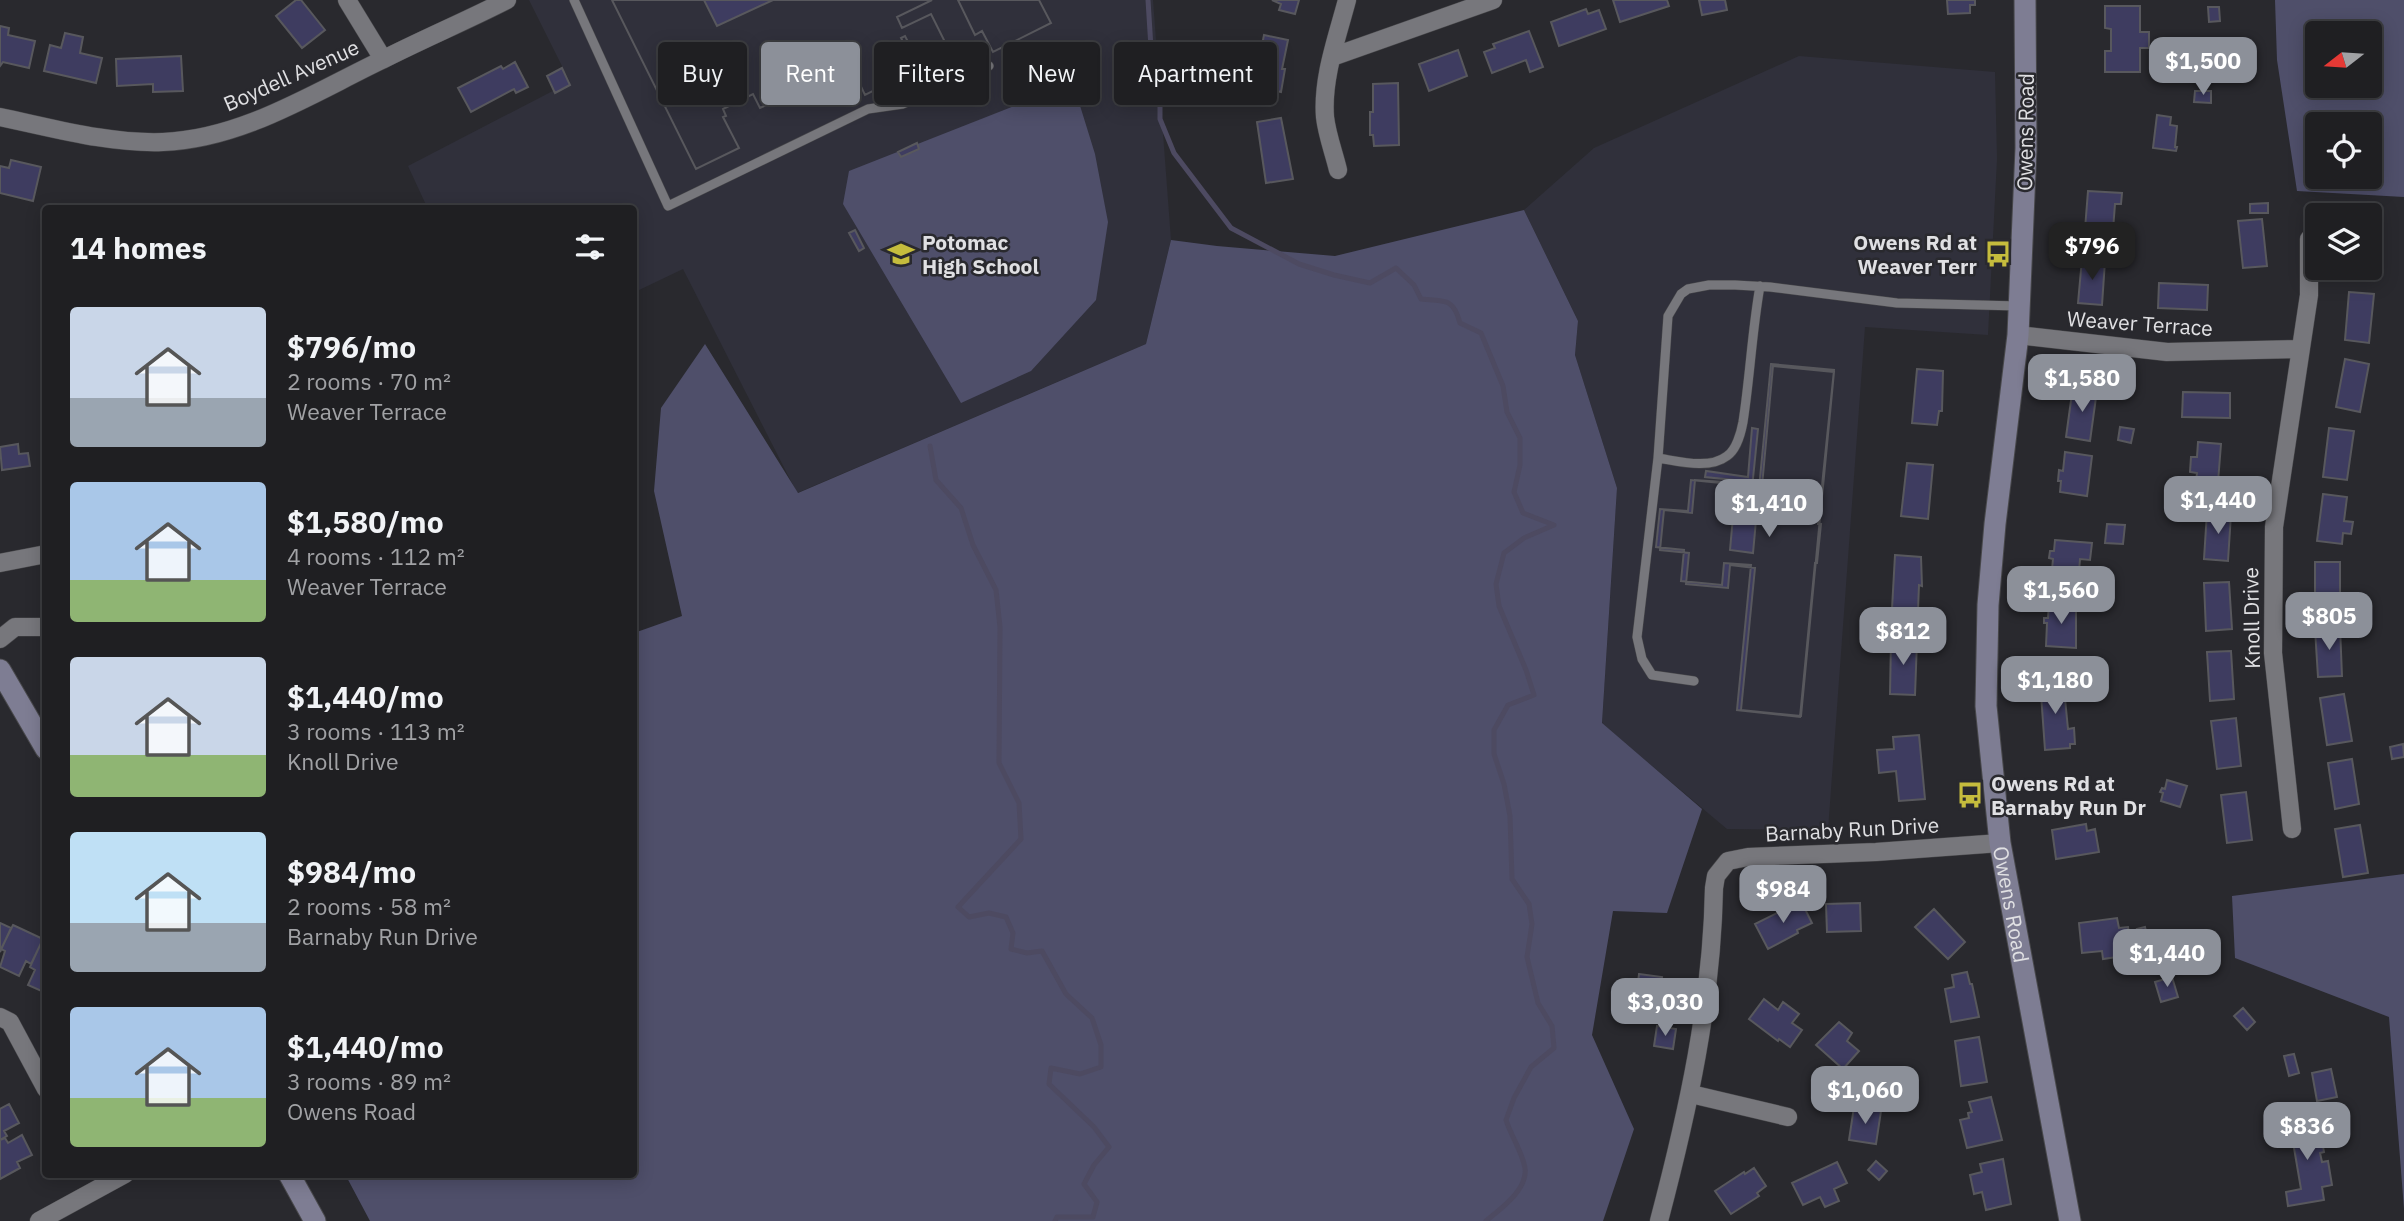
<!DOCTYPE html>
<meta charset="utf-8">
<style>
:root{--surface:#1f1f22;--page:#27272a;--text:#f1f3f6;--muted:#a1a2a5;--line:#3c3d40;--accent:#8c9099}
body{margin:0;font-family:"IBM Plex Sans",sans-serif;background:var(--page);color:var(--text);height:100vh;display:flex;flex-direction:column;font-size:26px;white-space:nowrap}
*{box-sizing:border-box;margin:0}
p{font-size:23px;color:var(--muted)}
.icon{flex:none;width:38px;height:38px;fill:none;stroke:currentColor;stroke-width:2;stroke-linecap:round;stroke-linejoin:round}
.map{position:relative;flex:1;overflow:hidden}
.details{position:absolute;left:42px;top:205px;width:595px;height:973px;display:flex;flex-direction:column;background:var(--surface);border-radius:7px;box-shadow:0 4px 18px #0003,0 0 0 2px var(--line)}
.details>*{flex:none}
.hud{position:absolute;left:658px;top:42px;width:665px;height:63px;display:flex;gap:14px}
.needle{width:46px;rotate:253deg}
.controls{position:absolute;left:2305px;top:21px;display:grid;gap:14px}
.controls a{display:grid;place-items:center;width:77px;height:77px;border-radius:7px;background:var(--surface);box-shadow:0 4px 18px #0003,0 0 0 2px var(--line);font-size:35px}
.price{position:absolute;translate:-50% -60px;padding:0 16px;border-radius:14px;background:var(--accent);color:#fff;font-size:23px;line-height:46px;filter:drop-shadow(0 2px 4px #0008)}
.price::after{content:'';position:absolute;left:50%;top:42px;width:21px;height:16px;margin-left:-10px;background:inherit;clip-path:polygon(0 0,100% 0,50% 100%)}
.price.on{background:#222;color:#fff}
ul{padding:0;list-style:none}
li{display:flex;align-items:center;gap:21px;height:175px;padding:0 28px}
li span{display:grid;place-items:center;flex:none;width:196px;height:140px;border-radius:7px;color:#555}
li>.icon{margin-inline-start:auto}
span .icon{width:84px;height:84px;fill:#fffc;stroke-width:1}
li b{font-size:30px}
h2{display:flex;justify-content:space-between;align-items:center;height:84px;padding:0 28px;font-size:30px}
.chip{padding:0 24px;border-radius:7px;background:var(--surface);box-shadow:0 4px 18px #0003,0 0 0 2px var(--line);font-size:24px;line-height:63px}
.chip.on{background:var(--accent);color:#fff}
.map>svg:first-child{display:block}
.built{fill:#30303b}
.green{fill:#4f4f6a;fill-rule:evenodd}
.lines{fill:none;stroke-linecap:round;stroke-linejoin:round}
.stream{stroke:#4d4a61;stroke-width:5}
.building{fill:#3e3c60;stroke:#58585d;stroke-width:2;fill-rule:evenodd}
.lane-casing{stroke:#48484b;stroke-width:10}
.street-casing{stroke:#48484b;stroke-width:19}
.secondary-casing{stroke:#48484b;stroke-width:23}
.lane{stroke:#77777c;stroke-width:9}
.street{stroke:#77777c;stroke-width:18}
.secondary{stroke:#7e7d93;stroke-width:21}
.labels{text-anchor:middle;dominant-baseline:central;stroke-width:5;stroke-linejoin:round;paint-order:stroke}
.street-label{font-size:21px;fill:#e0e0e3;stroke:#29292e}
.poi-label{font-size:21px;font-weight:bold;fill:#e0e0e3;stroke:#29292e;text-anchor:start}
</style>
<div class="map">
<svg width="2404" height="1221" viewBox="0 0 2404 1221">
<rect width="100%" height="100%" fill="#29292e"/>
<path class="built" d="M 529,0 L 1153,0 L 1171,240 L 1146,344 L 797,493 L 683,269 L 637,291 L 634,289 L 634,208 L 427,207 L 408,166 L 570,82 Z
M 1799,56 L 1995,72 L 1997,159 L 1988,335 L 1865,327 L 1828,830 L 1727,829 L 1602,724 L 1617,488 L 1575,355 L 1578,321 L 1524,210 L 1594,148 Z"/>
<path class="green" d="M 2275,0 L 2404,0 L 2404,197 L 2297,191 L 2277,60 ZM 2370,33 L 2370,86 L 2317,86 L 2317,33 ZM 2370,124 L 2370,177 L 2317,177 L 2317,124 Z
M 1073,83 L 1095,154 L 1108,222 L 1096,300 L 1031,371 L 961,403 L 843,204 L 849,171 Z
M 1524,210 L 1578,321 L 1575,355 L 1617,488 L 1602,723 L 1702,809 L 1667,913 L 1613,911 L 1592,1035 L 1634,1129 L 1603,1221 L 370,1221 L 345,1174 L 634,1174 L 634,633 L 682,616 L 654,491 L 661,408 L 705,344 L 798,493 L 1146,344 L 1171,240 L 1217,246 L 1335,256 Z
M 2404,874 L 2404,1209 L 2389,1017 L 2235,958 L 2232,896 Z"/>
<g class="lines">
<path class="stream" d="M 1148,0 L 1151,48 L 1160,91 L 1160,119 L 1174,153 L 1231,228 L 1299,264 L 1334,275 L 1370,283 L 1396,268 L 1414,285 L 1421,299 C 1443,302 1453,296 1460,323 L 1481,333 L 1503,386 L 1507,412 L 1520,438 L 1520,465 L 1514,492 L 1523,513 L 1554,525 L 1524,538 L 1504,553 L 1496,584 L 1499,606 L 1526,670 L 1534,695 L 1508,705 L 1494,730 L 1494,754 L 1504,784 L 1510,816 L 1512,879 L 1529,904 L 1532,924 L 1527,957 L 1538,1003 L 1552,1026 L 1554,1048 L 1531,1067 L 1514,1098 L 1506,1120 C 1511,1136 1522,1151 1525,1168 C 1528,1190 1500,1209 1486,1221
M 930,446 L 936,480 L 961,508 L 973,545 L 996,590 L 1000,627 L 999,763 L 1019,803 L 1021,839 L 958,907 L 969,917 L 989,913 L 1006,917 L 1013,933 L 1011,949 L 1027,953 L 1042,951 L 1066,994 L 1092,1018 L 1101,1045 L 1101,1067 L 1080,1074 L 1051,1068 L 1049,1084 L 1094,1127 L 1109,1147 L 1094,1165 L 1084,1184 L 1097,1202 L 1093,1217 L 1057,1217 L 1055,1221"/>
</g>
<path class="building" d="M 296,0 L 301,0 L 325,30 L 302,48 L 276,16 Z
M 612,0 L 704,0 L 717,26 L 773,0 L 932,0 L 897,17 L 902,28 L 931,14 L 948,48 L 919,63 L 905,36 L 901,38 L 915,65 L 894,75 L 895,79 L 891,82 L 865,95 L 856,76 L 847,81 L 841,68 L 760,108 L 753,94 L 723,109 L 726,116 L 723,117 L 739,148 L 696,169 Z
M 612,0 L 932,0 L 897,17 L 902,28 L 931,14 L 948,48 L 919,63 L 905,36 L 901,38 L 915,65 L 894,75 L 895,79 L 891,82 L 865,95 L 856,76 L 847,81 L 841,68 L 760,108 L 753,94 L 723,109 L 726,116 L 723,117 L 739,148 L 696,169 Z
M 958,0 L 1039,0 L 1051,23 L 993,52 L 982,31 L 975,35 Z
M 958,0 L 1039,0 L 1051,23 L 993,52 L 982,31 L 975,35 Z
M 1272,0 L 1299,0 L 1295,14 L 1279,10 L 1281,4 Z
M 1613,0 L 1667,0 L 1669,6 L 1620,22 Z
M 1699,0 L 1725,0 L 1727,10 L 1702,15 Z
M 1947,0 L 1975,0 L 1975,5 L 1970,5 L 1970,13 L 1948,14 Z
M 2105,6 L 2140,6 L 2140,32 L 2149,32 L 2149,48 L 2140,48 L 2140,72 L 2105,72 L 2105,51 L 2111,51 L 2111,29 L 2105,28 Z
M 2208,7 L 2219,7 L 2220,21 L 2209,22 Z
M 1586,9 L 1588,14 L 1599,10 L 1606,29 L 1559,46 L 1551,22 Z
M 0,26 L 9,28 L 8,35 L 35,41 L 29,68 L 3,62 L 0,66 Z
M 1529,31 L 1543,67 L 1530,72 L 1526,60 L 1492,73 L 1484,52 L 1495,48 L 1493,44 Z
M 65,33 L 83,37 L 80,53 L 102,58 L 96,83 L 44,71 L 50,45 L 61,48 Z
M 1264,35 L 1288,40 L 1282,69 L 1285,69 L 1281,92 L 1254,86 Z
M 1458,50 L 1467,76 L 1429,91 L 1419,64 Z
M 181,56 L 183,91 L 153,92 L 153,84 L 117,86 L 116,59 Z
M 515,62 L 528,87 L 516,93 L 514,89 L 471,112 L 458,88 L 501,66 L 503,69 Z
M 562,68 L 570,85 L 555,93 L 547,76 Z
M 1398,83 L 1399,145 L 1374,146 L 1373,135 L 1370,135 L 1370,112 L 1373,112 L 1373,84 Z
M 2195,91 L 2211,91 L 2211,103 L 2194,102 Z
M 2157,115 L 2171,117 L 2170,125 L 2177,126 L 2175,147 L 2177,147 L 2176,151 L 2153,148 Z
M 1281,118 L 1293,179 L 1266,183 L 1257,122 Z
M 917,143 L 919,149 L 901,157 L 898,152 Z
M 11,160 L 41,167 L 33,201 L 0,193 L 0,166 L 9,168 Z
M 2088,191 L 2122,193 L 2121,204 L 2115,204 L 2112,243 L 2084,242 Z
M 2268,203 L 2268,213 L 2250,213 L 2250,204 Z
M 2373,217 L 2376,265 L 2370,265 L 2370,218 Z
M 2262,219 L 2267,266 L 2243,268 L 2238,221 Z
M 855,230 L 864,248 L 859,251 L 849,233 Z
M 2082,259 L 2105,261 L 2102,305 L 2078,303 Z
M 2159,283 L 2208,285 L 2207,310 L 2158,308 Z
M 2349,292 L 2374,294 L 2369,343 L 2345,340 Z
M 2345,359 L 2369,364 L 2360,412 L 2336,407 Z
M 1771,364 L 1834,370 L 1818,524 L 1821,524 L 1817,563 L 1815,563 L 1800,717 L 1737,710 L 1751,565 L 1724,563 L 1722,585 L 1681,581 L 1684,550 L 1656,547 L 1660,509 L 1688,511 L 1691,480 L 1731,484 L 1729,507 L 1741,508 L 1744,481 L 1705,477 L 1706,471 L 1748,477 L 1752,428 L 1758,429 L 1750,508 L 1757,509 ZM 1733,517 L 1756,520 L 1753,553 L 1730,550 Z
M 1773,366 L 1834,372 L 1801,716 L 1741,710 L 1755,568 L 1730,565 L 1728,588 L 1686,584 L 1689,553 L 1660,550 L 1664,510 L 1692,513 L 1695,480 L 1738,483 L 1736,506 L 1760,508 Z
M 1917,369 L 1943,371 L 1942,411 L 1939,411 L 1937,425 L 1912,423 Z
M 2073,386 L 2097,390 L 2090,441 L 2066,437 Z
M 2183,392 L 2230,393 L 2230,418 L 2182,417 Z
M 2120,427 L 2134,429 L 2131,443 L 2118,440 Z
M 2329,428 L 2354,431 L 2347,480 L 2323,477 Z
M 2198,442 L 2221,444 L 2218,482 L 2196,481 L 2197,473 L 2190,472 L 2191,457 L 2197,457 Z
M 18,444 L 19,454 L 28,453 L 30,466 L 2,470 L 0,447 Z
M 2065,452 L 2092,456 L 2087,496 L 2060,492 L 2061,481 L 2058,481 L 2059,470 L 2063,471 Z
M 1907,463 L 1933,465 L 1928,519 L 1901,516 Z
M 2323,494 L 2347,497 L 2344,521 L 2353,522 L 2351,534 L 2343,533 L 2342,544 L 2317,541 Z
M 2207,512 L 2231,514 L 2228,561 L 2204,559 Z
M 2107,524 L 2125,525 L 2123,544 L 2105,543 Z
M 2055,540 L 2092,543 L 2090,560 L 2080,559 L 2078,583 L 2051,580 L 2053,559 L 2049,558 L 2050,551 L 2054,551 Z
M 1895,555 L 1921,557 L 1922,586 L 1919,585 L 1918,610 L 1892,609 Z
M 2315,562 L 2340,562 L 2340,611 L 2315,611 Z
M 2229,582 L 2232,629 L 2206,631 L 2204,583 Z
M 2049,603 L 2076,605 L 2076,648 L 2046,646 L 2047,623 L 2044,623 L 2044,618 L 2048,618 Z
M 2340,627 L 2342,676 L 2318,677 L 2315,629 Z
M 1891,640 L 1917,641 L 1915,695 L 1890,694 Z
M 2231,651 L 2234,699 L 2210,701 L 2207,652 Z
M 2063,678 L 2068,729 L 2074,728 L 2075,744 L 2070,744 L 2070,748 L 2045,750 L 2040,680 Z
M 2344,694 L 2352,741 L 2327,745 L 2320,698 Z
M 2236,718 L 2241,766 L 2217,769 L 2211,721 Z
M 1919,735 L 1925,799 L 1899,801 L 1896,771 L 1879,773 L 1877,750 L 1894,749 L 1893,737 Z
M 2403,744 L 2404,757 L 2392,759 L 2390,747 Z
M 2352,759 L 2359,804 L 2335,809 L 2328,763 Z
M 2167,780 L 2187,786 L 2180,807 L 2161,801 L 2163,793 L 2160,792 L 2162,788 L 2165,789 Z
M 2246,792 L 2252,840 L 2227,843 L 2221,795 Z
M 2086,824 L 2087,831 L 2095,829 L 2099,852 L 2056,859 L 2052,830 Z
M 2360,825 L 2368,873 L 2343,877 L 2335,829 Z
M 1801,901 L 1812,923 L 1797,930 L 1798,933 L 1768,949 L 1755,924 Z
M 1860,903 L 1861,931 L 1827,932 L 1826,904 Z
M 1934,909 L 1965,942 L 1948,959 L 1915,927 Z
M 2117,918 L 2119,928 L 2128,927 L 2130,941 L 2128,941 L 2128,947 L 2123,948 L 2124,956 L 2103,959 L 2102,951 L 2082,953 L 2079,923 Z
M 0,923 L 11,928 L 0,952 Z
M 13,925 L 43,939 L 31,964 L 26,961 L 19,976 L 0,967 L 5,951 L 1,949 Z
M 2145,927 L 2149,944 L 2133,945 L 2131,936 L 2139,934 L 2137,929 Z
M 41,943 L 46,945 L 46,993 L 28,985 L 35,970 L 30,967 Z
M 1967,972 L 1970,984 L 1972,984 L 1979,1017 L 1951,1022 L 1945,989 L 1954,987 L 1952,975 Z
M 1639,974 L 1662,977 L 1657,1017 L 1634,1014 Z
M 2172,977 L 2178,997 L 2161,1002 L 2155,982 Z
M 1764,999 L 1778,1010 L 1783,1002 L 1799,1014 L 1792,1023 L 1802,1030 L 1790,1047 L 1779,1039 L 1778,1041 L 1749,1019 Z
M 2243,1008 L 2255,1022 L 2247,1030 L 2234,1016 Z
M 1839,1022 L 1852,1033 L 1847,1041 L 1859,1051 L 1843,1069 L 1816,1045 Z
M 1657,1026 L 1676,1029 L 1673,1049 L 1654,1046 Z
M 1979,1037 L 1987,1082 L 1961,1086 L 1955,1041 Z
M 2294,1054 L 2299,1073 L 2289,1076 L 2284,1056 Z
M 2331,1069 L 2337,1097 L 2317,1101 L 2312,1073 Z
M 1902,1078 L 1905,1093 L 1896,1095 L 1893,1080 Z
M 1991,1097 L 2002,1140 L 1967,1148 L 1960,1120 L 1969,1118 L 1968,1113 L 1972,1112 L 1969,1102 Z
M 9,1104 L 19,1123 L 4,1131 L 7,1136 L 0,1140 L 0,1109 Z
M 1854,1107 L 1881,1111 L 1876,1144 L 1849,1140 Z
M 2317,1119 L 2318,1126 L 2315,1126 L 2316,1136 L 2321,1135 L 2324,1152 L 2320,1153 L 2322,1162 L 2328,1161 L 2332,1185 L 2322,1187 L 2324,1200 L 2288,1206 L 2286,1192 L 2301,1189 L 2293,1142 L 2282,1144 L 2280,1123 L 2288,1122 L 2288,1125 Z
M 22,1135 L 32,1155 L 17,1162 L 20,1168 L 0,1179 L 0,1140 L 5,1138 L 8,1143 Z
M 2003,1159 L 2011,1204 L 1986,1210 L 1982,1192 L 1974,1194 L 1970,1175 L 1982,1172 L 1980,1164 Z
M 1876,1161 L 1887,1171 L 1879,1180 L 1868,1170 Z
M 1837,1162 L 1847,1183 L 1834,1189 L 1839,1201 L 1825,1207 L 1820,1197 L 1803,1205 L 1792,1183 Z
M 1754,1168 L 1766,1186 L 1757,1193 L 1759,1196 L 1731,1214 L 1715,1191 L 1744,1172 L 1745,1174 Z"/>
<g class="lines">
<g class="lane-casing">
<path id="lane" d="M 574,0 L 668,206 L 868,109 L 903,104 L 989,66
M 1658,458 C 1678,461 1709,470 1727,456 C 1736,450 1741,433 1743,422 C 1750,377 1752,331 1760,286
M 1694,681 L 1652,675 L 1642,659 L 1637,637 L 1658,458 L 1668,316 L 1681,294 L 1688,289 L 1709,285 L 1735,285 L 1770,287 L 1897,303 L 2019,306"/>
</g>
<g class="street-casing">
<path id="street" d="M 347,0 L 383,59
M 1332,57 L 1493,0
M 0,117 C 53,128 109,144 163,142 C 242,139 313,93 382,60 C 423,39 466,21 507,0
M 1338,170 C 1334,153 1327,135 1325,117 C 1322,78 1337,38 1347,0
M 2018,335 L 2167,352 L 2301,349
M 0,563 L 46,554
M 0,639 L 15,627 L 46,627
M 2292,829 L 2273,653 L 2274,527 L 2309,295 L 2309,239
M 0,1017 L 10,1022 L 46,1089
M 1691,1094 L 1788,1117
M 39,1221 L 125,1174
M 1659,1221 C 1688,1111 1712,1002 1714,888 L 1716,876 L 1728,861 L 1748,857 L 1876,852 L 2000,843"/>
</g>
<g class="secondary-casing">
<g id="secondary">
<path id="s1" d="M 2025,0 L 2026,148 L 2018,335 L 1995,524 L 1988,605 L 1986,706 L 2000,843 L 2070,1221"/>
<path d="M 0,670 L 46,749"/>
<path d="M 289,1174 L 315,1221"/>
</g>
</g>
<use href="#lane" class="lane"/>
<use href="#street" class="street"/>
<use href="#secondary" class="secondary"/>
</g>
<defs>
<g id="school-bare" transform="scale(2.1)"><path d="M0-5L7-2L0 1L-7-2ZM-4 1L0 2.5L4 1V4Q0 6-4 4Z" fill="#c5bc3d" stroke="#29292e" stroke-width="2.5" paint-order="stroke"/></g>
<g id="bus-bare" transform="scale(2.1)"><path d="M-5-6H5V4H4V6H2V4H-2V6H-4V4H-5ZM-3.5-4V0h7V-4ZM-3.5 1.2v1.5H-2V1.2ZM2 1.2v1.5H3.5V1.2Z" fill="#c5bc3d" stroke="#29292e" stroke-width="2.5" paint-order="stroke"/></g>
</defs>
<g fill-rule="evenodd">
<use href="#school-bare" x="901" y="254"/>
<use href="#bus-bare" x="1998" y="254"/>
<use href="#bus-bare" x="1970" y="795"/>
</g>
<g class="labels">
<g class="street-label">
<text transform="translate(291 75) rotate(-24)">Boydell Avenue</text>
<text transform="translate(2025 132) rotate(-89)">Owens Road</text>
<text transform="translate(2140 323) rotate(4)">Weaver Terrace</text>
<text transform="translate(2251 618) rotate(-91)">Knoll Drive</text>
<text transform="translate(1852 829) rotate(-3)">Barnaby Run Drive</text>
<text stroke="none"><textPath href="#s1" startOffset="908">Owens Road</textPath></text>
</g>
<g class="poi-label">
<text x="922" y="242">Potomac<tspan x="922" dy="24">High School</tspan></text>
<text x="1977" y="242" text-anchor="end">Owens Rd at<tspan x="1977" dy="24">Weaver Terr</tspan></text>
<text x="1991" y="783">Owens Rd at<tspan x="1991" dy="24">Barnaby Run Dr</tspan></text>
</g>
</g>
</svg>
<div class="controls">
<a><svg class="needle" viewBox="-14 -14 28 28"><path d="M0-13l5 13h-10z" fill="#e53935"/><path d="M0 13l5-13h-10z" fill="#a1a2a5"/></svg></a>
<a><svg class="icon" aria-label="locate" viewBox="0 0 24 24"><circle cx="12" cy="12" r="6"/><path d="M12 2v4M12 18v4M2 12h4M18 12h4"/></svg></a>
<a><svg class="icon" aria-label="layers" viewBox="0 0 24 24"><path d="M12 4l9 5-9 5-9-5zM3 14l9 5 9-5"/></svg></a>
</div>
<b class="price" style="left:2203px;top:97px">$1,500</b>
<b class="price on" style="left:2092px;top:282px">$796</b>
<b class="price" style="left:2082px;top:414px">$1,580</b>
<b class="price" style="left:2218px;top:536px">$1,440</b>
<b class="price" style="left:1769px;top:539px">$1,410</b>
<b class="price" style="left:2061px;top:626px">$1,560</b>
<b class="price" style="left:2329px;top:652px">$805</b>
<b class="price" style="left:1903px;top:667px">$812</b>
<b class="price" style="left:2055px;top:716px">$1,180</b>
<b class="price" style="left:1783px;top:925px">$984</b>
<b class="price" style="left:2167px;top:989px">$1,440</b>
<b class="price" style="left:1665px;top:1038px">$3,030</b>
<b class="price" style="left:1865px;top:1126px">$1,060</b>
<b class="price" style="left:2307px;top:1162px">$836</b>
<div class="hud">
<a class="chip">Buy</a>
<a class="chip on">Rent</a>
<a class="chip">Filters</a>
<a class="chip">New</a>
<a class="chip">Apartment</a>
</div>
<section class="details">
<h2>14 homes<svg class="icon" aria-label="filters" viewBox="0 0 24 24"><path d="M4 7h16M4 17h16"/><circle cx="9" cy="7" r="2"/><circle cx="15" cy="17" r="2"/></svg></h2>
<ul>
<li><span style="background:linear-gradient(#c9d6e8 65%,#9aa5b1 0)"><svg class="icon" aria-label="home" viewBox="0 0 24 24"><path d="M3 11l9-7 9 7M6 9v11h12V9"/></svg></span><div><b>$796/mo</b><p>2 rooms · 70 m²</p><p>Weaver Terrace</p></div></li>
<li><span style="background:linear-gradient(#a9c7e8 70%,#8fb573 0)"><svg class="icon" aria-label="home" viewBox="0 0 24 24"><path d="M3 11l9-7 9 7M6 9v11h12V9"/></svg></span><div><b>$1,580/mo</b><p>4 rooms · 112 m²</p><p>Weaver Terrace</p></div></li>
<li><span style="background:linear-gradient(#c9d6e8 70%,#8fb573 0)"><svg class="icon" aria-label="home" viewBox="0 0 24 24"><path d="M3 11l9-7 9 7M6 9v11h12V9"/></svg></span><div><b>$1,440/mo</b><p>3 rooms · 113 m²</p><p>Knoll Drive</p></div></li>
<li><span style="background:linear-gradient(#bfe0f5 65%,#9aa5b1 0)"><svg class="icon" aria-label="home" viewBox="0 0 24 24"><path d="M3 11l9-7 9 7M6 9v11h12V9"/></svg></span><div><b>$984/mo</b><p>2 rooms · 58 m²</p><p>Barnaby Run Drive</p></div></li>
<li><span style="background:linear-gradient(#a9c7e8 65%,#8fb573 0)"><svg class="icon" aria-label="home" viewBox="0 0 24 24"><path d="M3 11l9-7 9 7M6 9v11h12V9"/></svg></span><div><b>$1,440/mo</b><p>3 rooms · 89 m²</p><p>Owens Road</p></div></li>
</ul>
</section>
</div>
